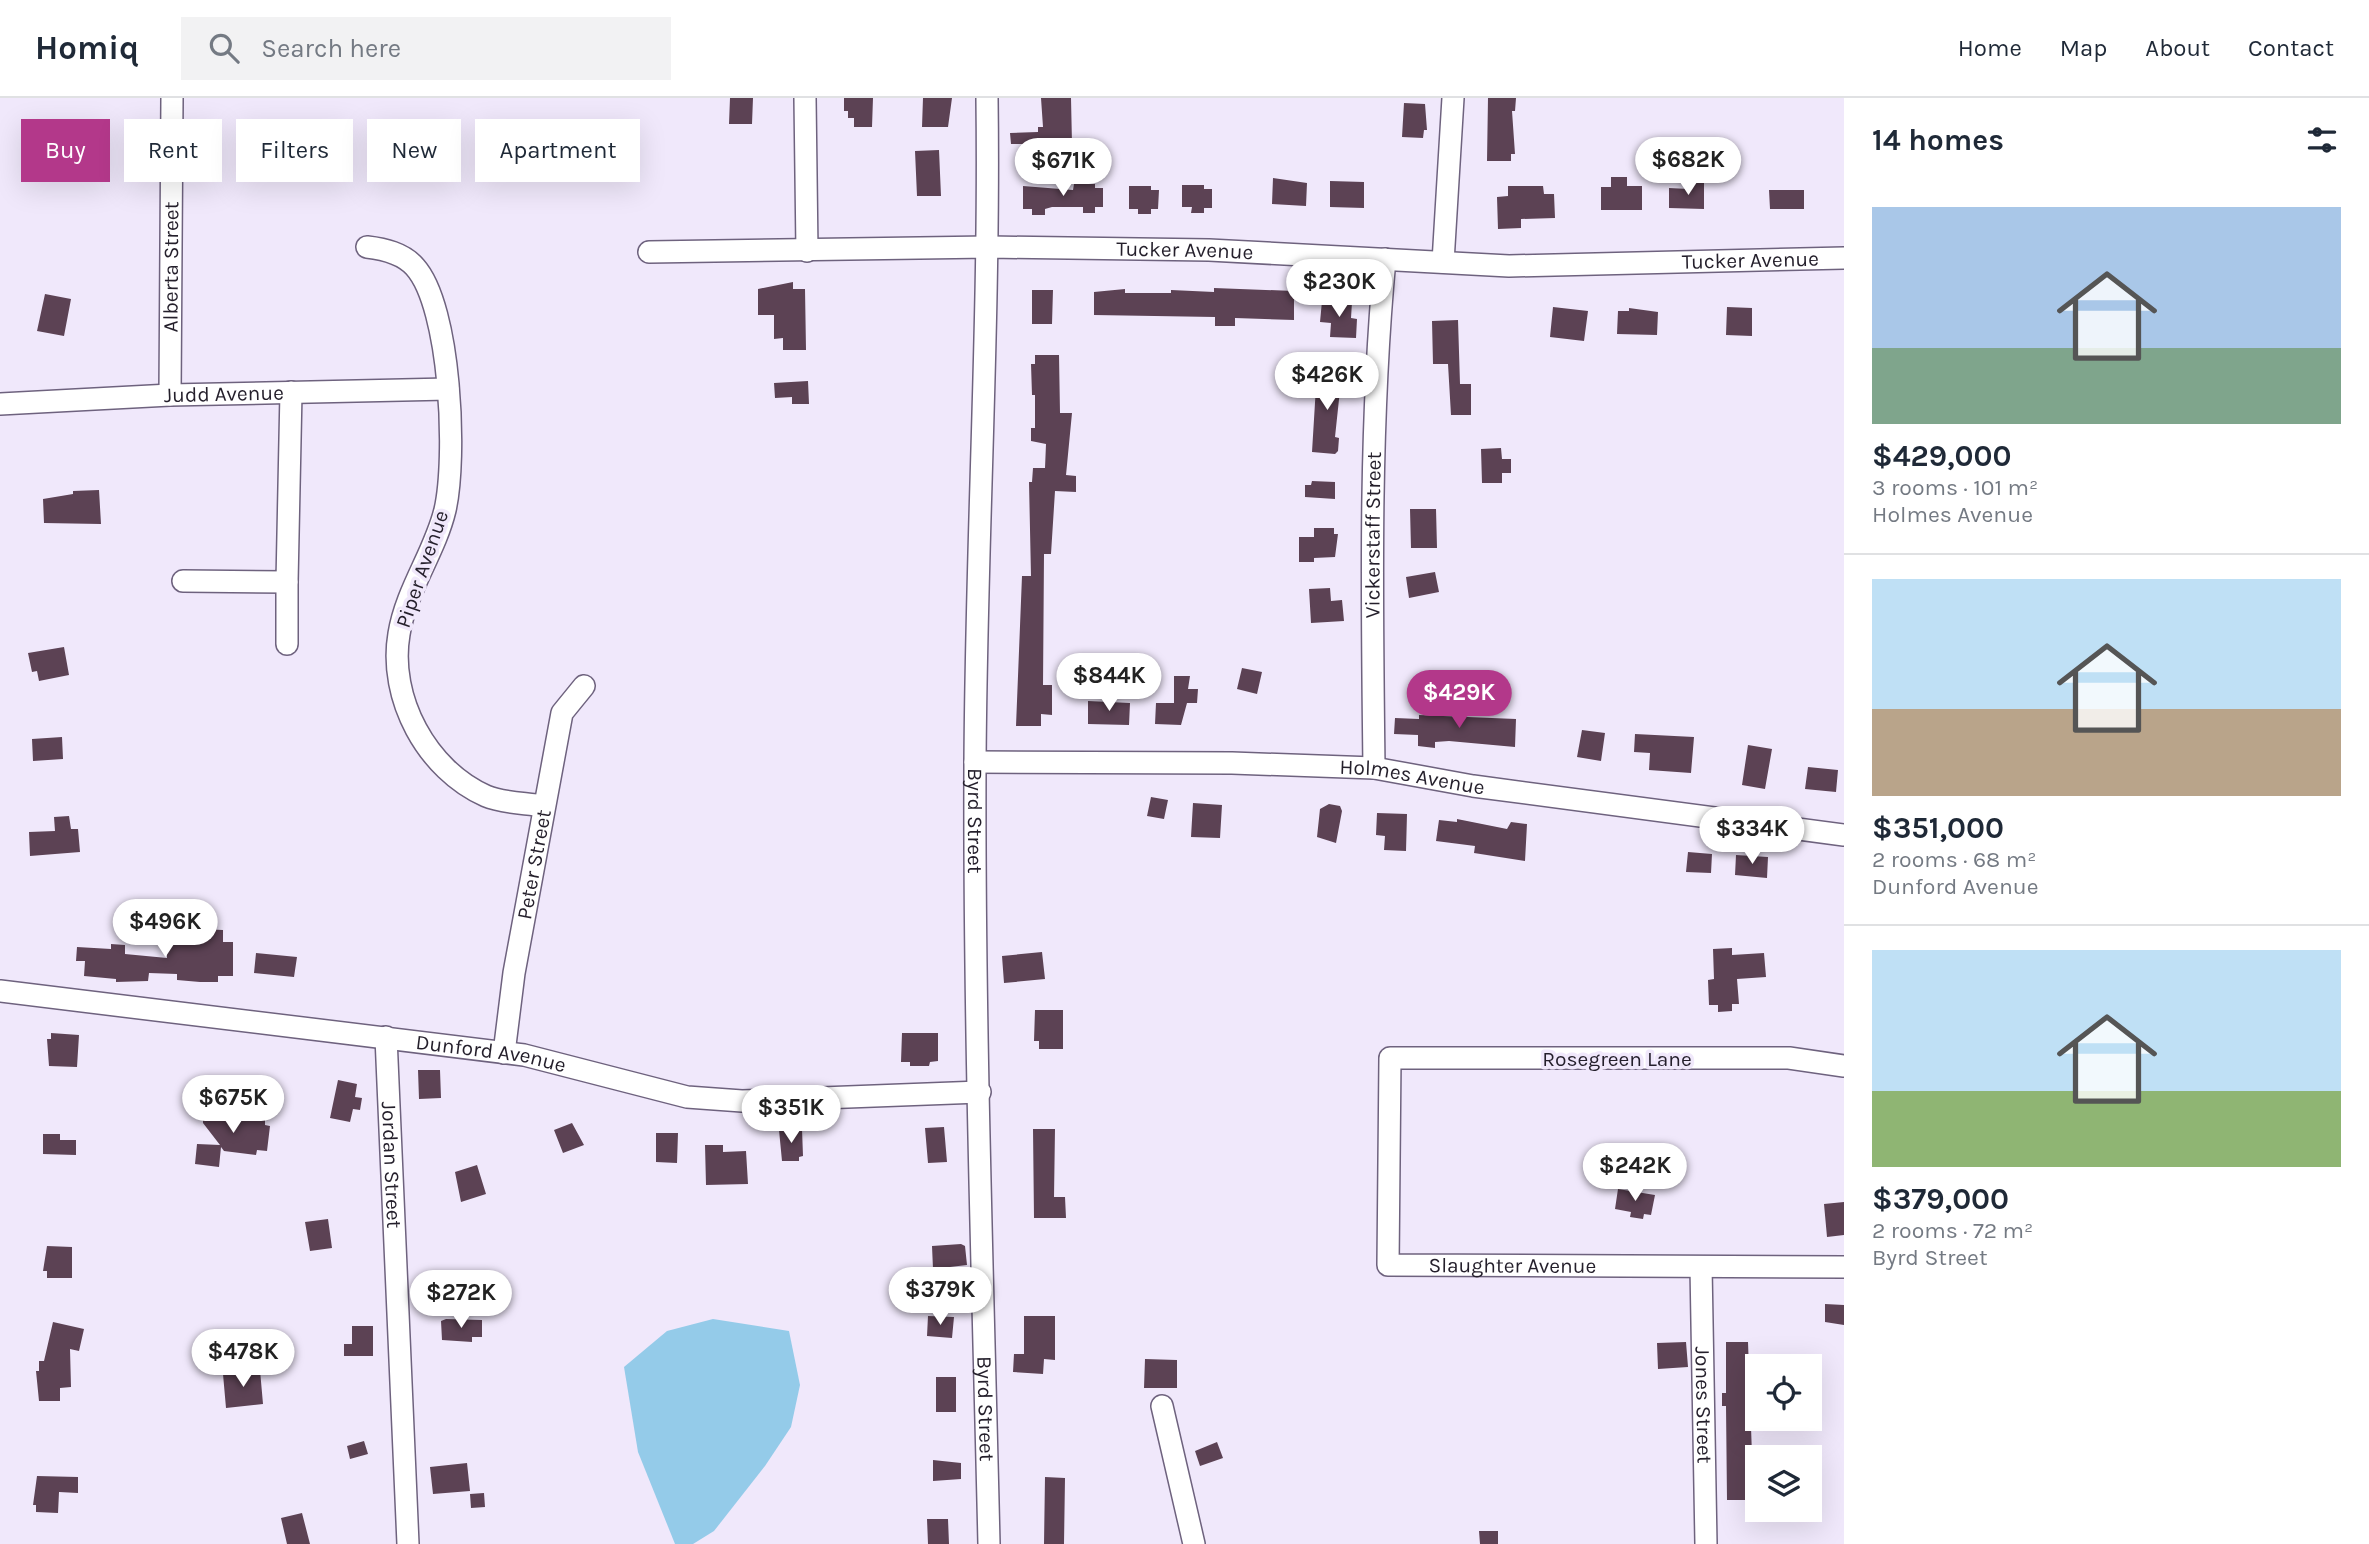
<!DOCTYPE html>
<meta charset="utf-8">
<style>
:root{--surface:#fff;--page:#f2f2f3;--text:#1f2937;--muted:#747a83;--line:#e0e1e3;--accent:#b3388a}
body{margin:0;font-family:Karla,sans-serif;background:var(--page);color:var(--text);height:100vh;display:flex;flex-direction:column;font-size:26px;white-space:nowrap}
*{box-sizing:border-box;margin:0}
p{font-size:23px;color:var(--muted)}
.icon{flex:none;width:38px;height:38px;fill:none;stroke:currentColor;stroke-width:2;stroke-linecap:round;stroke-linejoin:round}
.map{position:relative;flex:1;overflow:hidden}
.drawer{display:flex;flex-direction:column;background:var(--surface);width:525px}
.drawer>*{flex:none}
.top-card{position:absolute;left:21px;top:21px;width:665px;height:63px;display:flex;gap:14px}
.tools{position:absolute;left:1745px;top:1256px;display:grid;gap:14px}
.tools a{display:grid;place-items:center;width:77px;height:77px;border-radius:0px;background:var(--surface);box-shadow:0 7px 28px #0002;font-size:35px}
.price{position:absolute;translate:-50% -60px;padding:0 16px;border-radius:24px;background:#fff;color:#222;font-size:23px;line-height:46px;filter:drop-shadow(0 2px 4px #0008)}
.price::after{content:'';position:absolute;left:50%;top:42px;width:21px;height:16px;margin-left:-10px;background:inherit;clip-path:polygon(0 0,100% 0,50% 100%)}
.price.selected{background:var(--accent);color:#fff}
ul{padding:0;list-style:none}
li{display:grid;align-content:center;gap:14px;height:371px;padding:0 28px}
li+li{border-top:2px solid var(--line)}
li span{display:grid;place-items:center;height:217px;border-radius:0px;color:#555}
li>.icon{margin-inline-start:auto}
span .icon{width:126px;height:126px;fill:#fffc;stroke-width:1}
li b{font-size:30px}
h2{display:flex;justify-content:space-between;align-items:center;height:84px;padding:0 28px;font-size:30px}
.chip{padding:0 24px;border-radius:0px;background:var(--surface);box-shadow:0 7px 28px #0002;font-size:24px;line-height:63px}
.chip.selected{background:var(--accent);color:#fff}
header{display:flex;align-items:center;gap:42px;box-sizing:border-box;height:98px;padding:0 35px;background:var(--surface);border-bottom:2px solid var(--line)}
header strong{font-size:33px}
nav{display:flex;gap:38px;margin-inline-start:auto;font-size:24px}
.search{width:490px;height:63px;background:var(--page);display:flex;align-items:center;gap:18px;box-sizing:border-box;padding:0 24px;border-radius:0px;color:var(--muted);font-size:26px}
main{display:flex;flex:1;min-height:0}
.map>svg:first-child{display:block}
.water{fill:#94cbe9}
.building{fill:#5c4254}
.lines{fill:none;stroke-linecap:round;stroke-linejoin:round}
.minor-casing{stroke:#6e627e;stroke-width:24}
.minor{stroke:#fff;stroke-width:21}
.labels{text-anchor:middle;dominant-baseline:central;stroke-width:7;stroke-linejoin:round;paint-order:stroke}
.street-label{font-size:21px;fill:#241f2b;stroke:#f0e8fb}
</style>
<header>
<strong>Homiq</strong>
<div class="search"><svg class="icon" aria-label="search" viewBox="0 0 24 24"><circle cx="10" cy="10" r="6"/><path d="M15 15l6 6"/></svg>Search here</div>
<nav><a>Home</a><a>Map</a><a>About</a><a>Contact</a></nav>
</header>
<main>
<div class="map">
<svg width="1844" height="1446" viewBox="0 0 1844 1446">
<rect width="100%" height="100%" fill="#f0e8fb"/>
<path class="water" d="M 713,1221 L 789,1233 L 800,1287 L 791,1329 L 765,1368 L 714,1433 L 693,1446 L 675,1446 L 638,1354 L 624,1269 L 667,1233 Z"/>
<path class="building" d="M 730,0 L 753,0 L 752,26 L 729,26 Z
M 844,0 L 873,0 L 872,29 L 854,29 L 854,20 L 848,20 L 848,13 L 844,13 Z
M 923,0 L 952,0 L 948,29 L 922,29 Z
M 1041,0 L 1071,0 L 1072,46 L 1011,46 L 1010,35 L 1038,34 L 1038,29 L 1043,29 Z
M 1488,0 L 1516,0 L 1515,13 L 1512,13 L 1515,56 L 1511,56 L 1511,63 L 1487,63 Z
M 1404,5 L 1425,6 L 1427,32 L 1424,32 L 1423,40 L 1402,39 Z
M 939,52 L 941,98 L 917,98 L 915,53 Z
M 1611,79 L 1627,79 L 1627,88 L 1642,88 L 1642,112 L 1601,112 L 1601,89 L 1611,89 Z
M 1273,80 L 1307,85 L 1306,108 L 1272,106 Z
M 1330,83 L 1364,84 L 1364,110 L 1330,109 Z
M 1689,83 L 1704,83 L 1704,111 L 1669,110 L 1669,90 L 1689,91 Z
M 1074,86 L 1095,86 L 1095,90 L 1103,90 L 1103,109 L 1095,109 L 1095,115 L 1083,115 L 1083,109 L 1052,109 L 1045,111 L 1045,117 L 1032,117 L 1032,111 L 1023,111 L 1023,88 L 1073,92 Z
M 1182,87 L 1204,87 L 1204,91 L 1212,91 L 1212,110 L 1204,110 L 1204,115 L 1191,115 L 1192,109 L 1182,109 Z
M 1129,88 L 1151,88 L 1151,92 L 1159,92 L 1158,111 L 1151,111 L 1151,116 L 1138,116 L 1138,111 L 1129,111 Z
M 1508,88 L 1543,88 L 1544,96 L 1554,96 L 1555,120 L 1521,121 L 1521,130 L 1498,131 L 1497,99 L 1508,98 Z
M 1769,92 L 1804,92 L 1804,111 L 1770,111 Z
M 793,184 L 793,191 L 805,191 L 806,252 L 783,252 L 783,240 L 774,241 L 774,217 L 758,217 L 758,191 Z
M 1214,190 L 1294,193 L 1294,222 L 1235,220 L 1235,228 L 1215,228 L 1215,219 L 1094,217 L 1094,194 L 1125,191 L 1125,195 L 1171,195 L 1171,192 L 1214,194 Z
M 1032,192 L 1053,192 L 1052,226 L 1032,226 Z
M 45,196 L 71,201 L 64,238 L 37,233 Z
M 1322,203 L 1352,204 L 1351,220 L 1357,221 L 1356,240 L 1330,239 L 1331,225 L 1320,224 Z
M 1553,209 L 1588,213 L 1584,243 L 1550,239 Z
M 1727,209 L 1752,210 L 1752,238 L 1726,237 Z
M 1629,210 L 1658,214 L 1657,237 L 1617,236 L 1618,213 L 1629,213 Z
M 1458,222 L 1460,286 L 1471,286 L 1471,317 L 1451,317 L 1448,266 L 1433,266 L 1432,223 Z
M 1035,257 L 1059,257 L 1060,315 L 1072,315 L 1066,377 L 1076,378 L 1076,394 L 1055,393 L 1051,456 L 1044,456 L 1043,587 L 1052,587 L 1052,617 L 1041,616 L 1041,628 L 1016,628 L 1022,478 L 1031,478 L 1029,384 L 1032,384 L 1033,370 L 1045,370 L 1046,346 L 1031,343 L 1031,330 L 1035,330 L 1035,297 L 1032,297 L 1031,266 L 1035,266 Z
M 1317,272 L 1342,273 L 1335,339 L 1339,340 L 1338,353 L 1335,356 L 1312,354 Z
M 808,283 L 809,306 L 792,306 L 792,299 L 775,300 L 774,285 Z
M 1501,350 L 1502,361 L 1511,361 L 1511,375 L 1502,375 L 1502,385 L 1482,385 L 1481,351 Z
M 1312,383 L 1335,384 L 1335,401 L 1305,399 L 1305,387 L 1311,387 Z
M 99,392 L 101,426 L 44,425 L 43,401 L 73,396 L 73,393 Z
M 1410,411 L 1436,411 L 1437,450 L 1411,450 Z
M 1314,430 L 1334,430 L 1334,436 L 1338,436 L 1335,459 L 1314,460 L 1314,464 L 1299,464 L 1299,439 L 1314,439 Z
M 1435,474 L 1439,494 L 1409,500 L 1406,479 Z
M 1330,490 L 1331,503 L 1342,502 L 1344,523 L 1311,525 L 1309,491 Z
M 64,549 L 69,577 L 39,583 L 37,573 L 32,574 L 28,555 Z
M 1242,570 L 1262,574 L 1257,596 L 1237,591 Z
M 1174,578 L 1190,578 L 1188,591 L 1198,591 L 1197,605 L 1187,605 L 1181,627 L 1155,626 L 1156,605 L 1174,605 Z
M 1088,603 L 1130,605 L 1129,627 L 1088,626 Z
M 1419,617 L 1516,621 L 1515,649 L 1449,643 L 1435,644 L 1435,650 L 1418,648 L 1418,637 L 1394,636 L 1395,620 L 1419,621 Z
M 1582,632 L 1605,635 L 1601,663 L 1577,659 Z
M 1635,636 L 1694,639 L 1691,675 L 1649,672 L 1650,655 L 1634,654 Z
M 62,639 L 63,661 L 33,663 L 32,641 Z
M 1748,647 L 1772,651 L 1765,691 L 1742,687 Z
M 1808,669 L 1838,672 L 1836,694 L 1805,691 Z
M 1151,699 L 1168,702 L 1164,721 L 1147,718 Z
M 1193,705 L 1222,707 L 1220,740 L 1191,739 Z
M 1329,706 L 1340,708 L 1342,713 L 1336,745 L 1317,739 L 1320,711 Z
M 1377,715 L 1407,716 L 1406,753 L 1384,752 L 1385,738 L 1376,737 Z
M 69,718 L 71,731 L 78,731 L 80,754 L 30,758 L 29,734 L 55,733 L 54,719 Z
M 1457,721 L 1507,731 L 1511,724 L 1527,726 L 1525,763 L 1474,755 L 1475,748 L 1436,743 L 1439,722 L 1457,724 Z
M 1688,754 L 1712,756 L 1711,775 L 1686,774 Z
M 1736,757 L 1768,759 L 1767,780 L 1735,777 Z
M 177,830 L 223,832 L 223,844 L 233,844 L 233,878 L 218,878 L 218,884 L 200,884 L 177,882 L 177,876 L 149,875 L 148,883 L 116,884 L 116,881 L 84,878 L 85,863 L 76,863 L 77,849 L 111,851 L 111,846 L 125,847 L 125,856 L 167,860 L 167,839 L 177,840 Z
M 1732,850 L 1732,857 L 1764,855 L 1766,879 L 1737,881 L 1739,906 L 1732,906 L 1732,913 L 1718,914 L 1718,907 L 1709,907 L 1708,882 L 1714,881 L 1713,851 Z
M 1042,854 L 1045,881 L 1004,885 L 1002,858 Z
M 256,855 L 297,859 L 294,879 L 254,875 Z
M 1035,912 L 1063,912 L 1063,951 L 1039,951 L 1039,943 L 1034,943 Z
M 51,935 L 79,937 L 77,969 L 49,968 L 47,941 L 51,941 Z
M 902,935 L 938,935 L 938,963 L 930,964 L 929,968 L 910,968 L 910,964 L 901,964 Z
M 418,972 L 440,972 L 441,1000 L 419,1001 Z
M 338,982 L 357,986 L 355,999 L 362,1000 L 360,1012 L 353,1011 L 350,1024 L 330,1020 Z
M 225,1012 L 256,1014 L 256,1018 L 265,1019 L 265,1027 L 270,1028 L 267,1053 L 257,1052 L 256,1057 L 224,1053 L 221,1049 L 219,1069 L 195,1066 L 197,1046 L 220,1047 L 203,1025 L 203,1019 L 211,1013 Z
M 572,1025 L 584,1047 L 563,1055 L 554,1032 Z
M 944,1029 L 947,1064 L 928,1065 L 925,1030 Z
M 802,1031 L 803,1058 L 799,1059 L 799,1063 L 782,1063 L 779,1032 Z
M 1033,1031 L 1055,1031 L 1054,1099 L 1065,1099 L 1066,1120 L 1034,1120 Z
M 656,1035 L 678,1035 L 677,1065 L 656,1064 Z
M 43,1036 L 60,1036 L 60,1042 L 76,1042 L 76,1057 L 43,1056 Z
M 705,1047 L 723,1047 L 723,1054 L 746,1053 L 748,1086 L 706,1087 Z
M 477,1067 L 486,1096 L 461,1104 L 455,1074 Z
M 1618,1091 L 1655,1097 L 1651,1117 L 1644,1116 L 1643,1121 L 1630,1119 L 1631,1114 L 1615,1111 Z
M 1844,1104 L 1844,1137 L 1827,1139 L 1824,1106 Z
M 328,1121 L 332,1150 L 310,1153 L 305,1124 Z
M 961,1146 L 965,1148 L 967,1167 L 933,1171 L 932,1148 Z
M 47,1148 L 72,1149 L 72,1180 L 47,1180 L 47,1173 L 43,1173 Z
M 1825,1206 L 1844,1207 L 1844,1227 L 1825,1224 Z
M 928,1218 L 954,1219 L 952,1240 L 927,1238 Z
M 1024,1218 L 1055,1218 L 1055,1262 L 1044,1261 L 1043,1276 L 1013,1274 L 1014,1256 L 1024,1256 Z
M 446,1221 L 482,1222 L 482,1239 L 472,1239 L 472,1244 L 442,1242 L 441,1223 Z
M 53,1224 L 84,1231 L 79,1253 L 70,1251 L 71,1289 L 60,1290 L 60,1303 L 39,1303 L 36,1273 L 39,1273 L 39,1263 L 44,1263 Z
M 352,1228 L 373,1228 L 373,1258 L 344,1258 L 344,1246 L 352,1246 Z
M 1686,1244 L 1688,1269 L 1658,1271 L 1657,1245 Z
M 1726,1244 L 1748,1244 L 1752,1357 L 1748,1357 L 1748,1402 L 1727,1402 L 1726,1308 L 1722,1308 L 1722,1295 L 1726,1295 Z
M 1145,1261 L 1177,1262 L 1177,1290 L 1144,1290 Z
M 260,1272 L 263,1306 L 226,1310 L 223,1276 Z
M 936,1279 L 956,1279 L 956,1314 L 936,1314 Z
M 364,1343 L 368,1356 L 350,1361 L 347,1348 Z
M 1217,1344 L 1223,1360 L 1200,1368 L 1195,1353 Z
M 933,1362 L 961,1365 L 961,1381 L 933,1383 Z
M 467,1365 L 470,1393 L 433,1396 L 430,1369 Z
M 37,1378 L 78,1379 L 78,1395 L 59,1394 L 58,1415 L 36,1414 L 36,1407 L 33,1407 Z
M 1045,1379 L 1065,1380 L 1064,1446 L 1044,1446 Z
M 484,1395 L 485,1409 L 471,1410 L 470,1396 Z
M 302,1415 L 310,1446 L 287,1446 L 281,1420 Z
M 927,1421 L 948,1421 L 949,1446 L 928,1446 Z
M 1479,1433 L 1498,1433 L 1498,1446 L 1480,1446 Z"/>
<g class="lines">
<g class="minor-casing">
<g id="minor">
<path d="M 805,0 L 807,153"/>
<path id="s1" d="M 987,0 C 990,223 976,446 975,668 C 974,927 983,1187 989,1446"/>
<path d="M 367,149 C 384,151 403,155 415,169 C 451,209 457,360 445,412 C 435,454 406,492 399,536 C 388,600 427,672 486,698 C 502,705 525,705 543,708"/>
<path id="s2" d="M 649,154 L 989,149 L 1209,152 L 1509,168 L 1844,160"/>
<path d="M 1443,164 L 1453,0"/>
<path id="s3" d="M 170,297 L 172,0"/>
<path id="s4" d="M 0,306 L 170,297 L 448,291"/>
<path d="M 183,483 L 287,484 L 291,294"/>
<path d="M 287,546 L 287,484"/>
<path id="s5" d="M 975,664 L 1232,665 L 1374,670 L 1473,688 L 1844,737"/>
<path id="s6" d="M 1374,670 C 1372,500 1369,331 1385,161"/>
<path id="s7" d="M 0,893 L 524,957 L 687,999 L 742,1003 L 980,994"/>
<path id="s8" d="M 386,939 L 408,1446"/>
<path id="s9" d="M 504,955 L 514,875 L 562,615 L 584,588"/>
<path id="s10" d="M 1844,968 L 1789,960 L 1390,960 L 1388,1167 L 1844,1169"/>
<path id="s11" d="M 1701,1169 L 1706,1446"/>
<path d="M 1162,1308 L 1194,1446"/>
</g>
</g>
<use href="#minor" class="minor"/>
</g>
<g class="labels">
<g class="street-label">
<text stroke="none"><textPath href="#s2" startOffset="536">Tucker Avenue</textPath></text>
<text stroke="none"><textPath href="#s2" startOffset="1102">Tucker Avenue</textPath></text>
<text stroke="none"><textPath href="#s3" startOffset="128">Alberta Street</textPath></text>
<text stroke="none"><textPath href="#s4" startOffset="224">Judd Avenue</textPath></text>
<text stroke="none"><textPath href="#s6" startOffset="233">Vickerstaff Street</textPath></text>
<text transform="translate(422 471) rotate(-71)">Piper Avenue</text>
<text stroke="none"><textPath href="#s5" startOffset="438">Holmes Avenue</textPath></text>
<text stroke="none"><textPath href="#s1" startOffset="723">Byrd Street</textPath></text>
<text stroke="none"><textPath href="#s9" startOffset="191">Peter Street</textPath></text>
<text stroke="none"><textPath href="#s7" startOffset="495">Dunford Avenue</textPath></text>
<text x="1617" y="961">Rosegreen Lane</text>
<text stroke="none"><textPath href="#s8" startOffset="128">Jordan Street</textPath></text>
<text stroke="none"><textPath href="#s10" startOffset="786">Slaughter Avenue</textPath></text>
<text stroke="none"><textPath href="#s11" startOffset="138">Jones Street</textPath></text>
<text stroke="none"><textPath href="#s1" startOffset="1311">Byrd Street</textPath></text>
</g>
</g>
</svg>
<div class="tools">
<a><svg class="icon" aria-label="locate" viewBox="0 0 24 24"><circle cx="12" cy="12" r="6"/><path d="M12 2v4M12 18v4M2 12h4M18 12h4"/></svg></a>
<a><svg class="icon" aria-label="layers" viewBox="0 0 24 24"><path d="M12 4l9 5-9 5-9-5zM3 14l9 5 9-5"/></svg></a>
</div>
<b class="price" style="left:1688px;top:99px">$682K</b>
<b class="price" style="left:1063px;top:100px">$671K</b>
<b class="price" style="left:1339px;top:221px">$230K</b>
<b class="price" style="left:1327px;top:314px">$426K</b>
<b class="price" style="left:1109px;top:615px">$844K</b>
<b class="price selected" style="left:1459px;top:632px">$429K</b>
<b class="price" style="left:1752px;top:768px">$334K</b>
<b class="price" style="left:165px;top:861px">$496K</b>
<b class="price" style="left:233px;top:1037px">$675K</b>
<b class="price" style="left:791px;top:1047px">$351K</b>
<b class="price" style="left:1635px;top:1105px">$242K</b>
<b class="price" style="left:940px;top:1229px">$379K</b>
<b class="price" style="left:461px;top:1232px">$272K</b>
<b class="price" style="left:243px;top:1291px">$478K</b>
<div class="top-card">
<a class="chip selected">Buy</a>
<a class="chip">Rent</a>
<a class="chip">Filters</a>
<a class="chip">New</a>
<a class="chip">Apartment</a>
</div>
</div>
<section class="drawer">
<h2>14 homes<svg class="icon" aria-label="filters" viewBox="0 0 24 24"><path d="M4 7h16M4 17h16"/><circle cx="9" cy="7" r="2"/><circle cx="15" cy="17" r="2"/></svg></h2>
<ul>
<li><span style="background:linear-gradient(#a9c7e8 65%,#7fa58c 0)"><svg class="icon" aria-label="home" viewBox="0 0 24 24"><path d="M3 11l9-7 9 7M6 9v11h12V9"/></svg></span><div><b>$429,000</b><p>3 rooms · 101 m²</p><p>Holmes Avenue</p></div></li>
<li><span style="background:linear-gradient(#bfe0f5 60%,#b9a48a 0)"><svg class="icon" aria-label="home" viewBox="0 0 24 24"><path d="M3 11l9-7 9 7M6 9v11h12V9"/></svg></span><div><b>$351,000</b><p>2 rooms · 68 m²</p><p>Dunford Avenue</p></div></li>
<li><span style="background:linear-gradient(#bfe0f5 65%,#8fb573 0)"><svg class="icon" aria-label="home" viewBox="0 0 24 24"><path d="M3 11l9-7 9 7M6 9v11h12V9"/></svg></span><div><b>$379,000</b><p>2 rooms · 72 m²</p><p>Byrd Street</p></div></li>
</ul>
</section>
</main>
